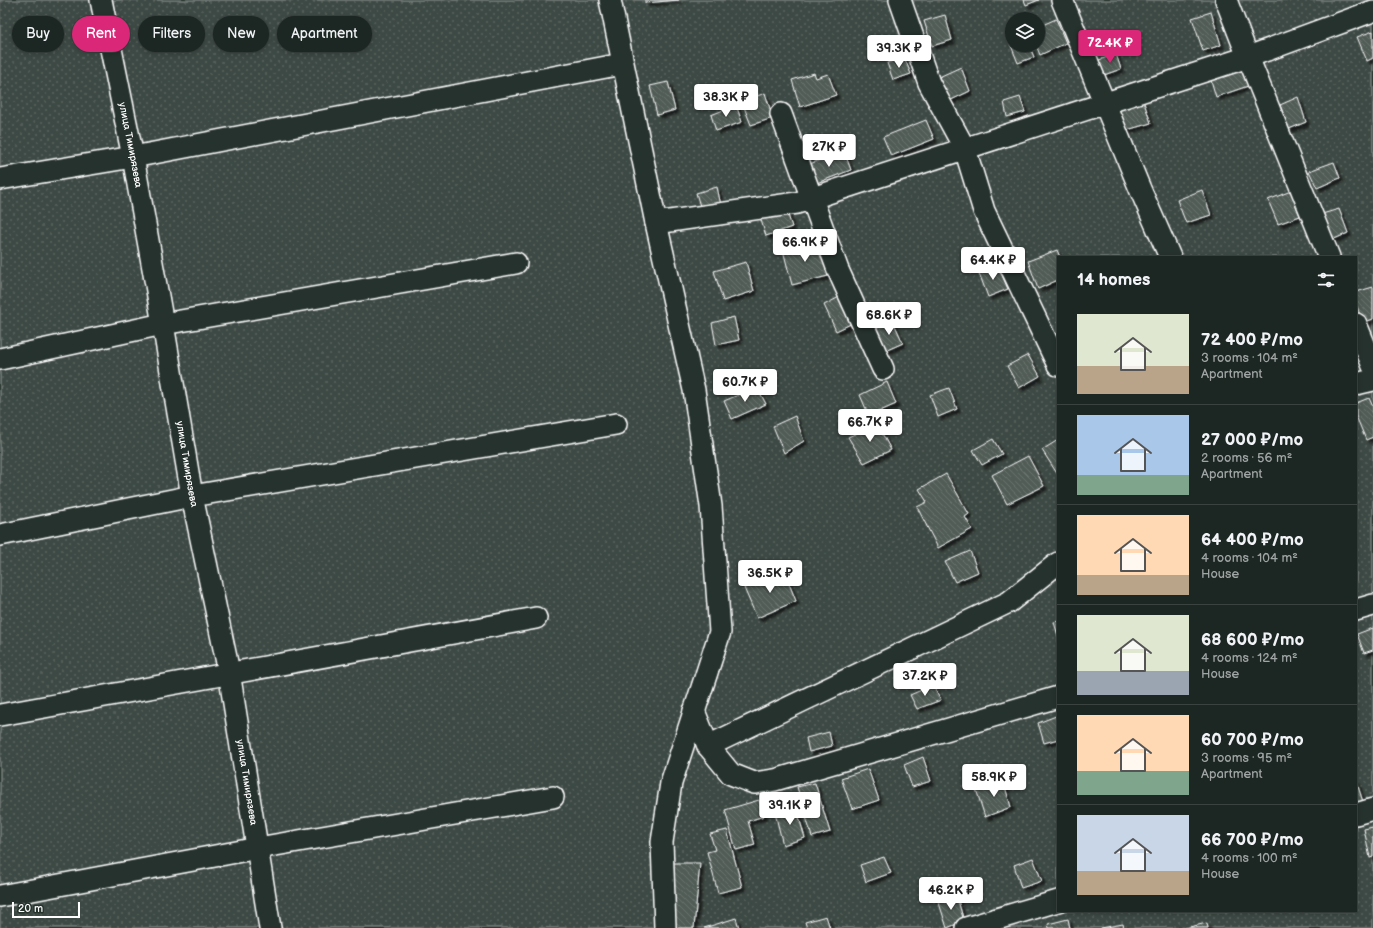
<!DOCTYPE html>
<meta charset="utf-8">
<style>
:root{--surface:#1c2622;--page:#29322f;--text:#f1f3f6;--muted:#a0a5a5;--line:#3a4340;--accent:#db2777}
body{margin:0;font-family:"Balsamiq Sans",sans-serif;background:var(--page);color:var(--text);height:100vh;display:flex;flex-direction:column;font-size:15px;white-space:nowrap}
*{box-sizing:border-box;margin:0}
p{font-size:13px;color:var(--muted)}
.icon{flex:none;width:22px;height:22px;fill:none;stroke:currentColor;stroke-width:2;stroke-linecap:round;stroke-linejoin:round}
.map{position:relative;flex:1;overflow:hidden}
.drawer{position:absolute;left:1057px;top:256px;width:300px;height:656px;display:flex;flex-direction:column;background:var(--surface);border-radius:0px;box-shadow:0 2px 6px #0003,0 0 0 1px var(--line)}
.drawer>*{flex:none}
.banner{position:absolute;left:12px;top:16px;width:380px;height:36px;display:flex;gap:8px}
.controls{position:absolute;left:1005px;top:12px;display:grid;gap:8px}
.controls a{display:grid;place-items:center;width:40px;height:40px;border-radius:50%;background:var(--surface);box-shadow:0 2px 6px #0003,0 0 0 1px var(--line);font-size:20px}
.scale{position:absolute;left:12px;bottom:10px;width:68px;box-sizing:border-box;padding-left:4px;border:2px solid #fff;border-top:0;font-size:11px;line-height:14px;white-space:nowrap;color:#fff;-webkit-text-stroke:3px #26332d;paint-order:stroke}
.price{position:absolute;translate:-50% -34px;padding:0 9px;border-radius:4px;background:#fff;color:#222;font-size:13px;line-height:26px;filter:drop-shadow(0 1px 2px #0008)}
.price::after{content:'';position:absolute;left:50%;top:24px;width:12px;height:9px;margin-left:-6px;background:inherit;clip-path:polygon(0 0,100% 0,50% 100%)}
.price.current{background:var(--accent);color:#fff}
ul{padding:0;list-style:none}
li{display:flex;align-items:center;gap:12px;height:100px;padding:0 20px}
li+li{border-top:1px solid var(--line)}
li span{display:grid;place-items:center;flex:none;width:112px;height:80px;border-radius:0px;color:#555}
li>.icon{margin-inline-start:auto}
span .icon{width:48px;height:48px;fill:#fffc;stroke-width:1}
li b{font-size:17px}
h2{display:flex;justify-content:space-between;align-items:center;height:48px;padding:0 20px;font-size:17px}
.tag{padding:0 14px;border-radius:18px;background:var(--surface);box-shadow:0 2px 6px #0003,0 0 0 1px var(--line);font-size:14px;line-height:36px}
.tag.current{background:var(--accent);color:#fff}
.map>svg:first-child{display:block}
.garden{fill:url(#garden-dots);stroke:#9ea4a2;fill-rule:evenodd}
.building{fill:url(#building-back-hatch);stroke:#fff;filter:url(#shadow)}
.lines{fill:none;stroke-linecap:round;stroke-linejoin:round}
.street-casing{stroke:#fff;stroke-width:24}
.street{stroke:#26332d;stroke-width:21}
.labels{text-anchor:middle;dominant-baseline:central;stroke-width:3;stroke-linejoin:round;paint-order:stroke}
.street-label{font-size:10px;fill:#fff;stroke:#26332d}
</style>
<div class="map">
<svg width="1373" height="928" viewBox="0 0 1373 928">
<defs>
<pattern id="garden-dots" width="8" height="8" patternUnits="userSpaceOnUse"><rect width="8" height="8" fill="#3e4944"/><path d="M2 2h.1M6 6h.1" fill="none" stroke="#5b6460" stroke-width="1.8" stroke-linecap="round"/></pattern>
<pattern id="building-back-hatch" width="6" height="6" patternUnits="userSpaceOnUse"><rect width="6" height="6" fill="#515c57"/><path d="M-1 5l2 2M0 0l6 6M5-1l2 2" fill="none" stroke="#6b7470"/></pattern>
<filter id="shadow"><feDropShadow dx="3.5" dy="3.5" stdDeviation="1" flood-color="#0009"/></filter>
</defs>
<rect width="100%" height="100%" fill="#26332d"/>
<filter id="ink" filterUnits="userSpaceOnUse"><feTurbulence type="fractalNoise" baseFrequency=".025" numOctaves="2"/><feDisplacementMap in="SourceGraphic" scale="8" xChannelSelector="R" yChannelSelector="G"/><feConvolveMatrix kernelMatrix="1 2 1 2 8 2 1 2 1" color-interpolation-filters="sRGB"/></filter>
<g filter="url(#ink)">
<path class="garden" d="M 0,0 L 1373,0 L 1373,928 L 0,928 ZM 1012,19 L 1038,19 L 1038,45 L 1012,45 ZM 1058,257 L 1356,257 L 1356,911 L 1058,911 Z"/>
<path class="building" d="M 645,0 L 679,0 L 645,3 Z
M 1024,0 L 1039,0 L 1026,5 Z
M 1211,12 L 1221,45 L 1203,51 L 1192,18 Z
M 945,15 L 952,40 L 932,46 L 924,21 Z
M 1056,19 L 1066,43 L 1040,55 L 1036,45 L 1038,45 L 1038,27 Z
M 1373,31 L 1373,58 L 1367,61 L 1357,37 Z
M 1012,36 L 1012,45 L 1029,45 L 1034,57 L 1018,63 L 1008,38 Z
M 1116,54 L 1121,69 L 1104,75 L 1099,60 Z
M 904,57 L 911,74 L 893,80 L 887,63 Z
M 1245,66 L 1251,85 L 1216,97 L 1210,77 Z
M 961,67 L 970,91 L 949,101 L 939,77 Z
M 814,73 L 816,78 L 828,74 L 836,95 L 800,107 L 792,80 Z
M 668,82 L 675,110 L 657,115 L 650,86 Z
M 765,93 L 773,118 L 751,125 L 742,102 Z
M 1020,97 L 1025,112 L 1007,117 L 1004,102 Z
M 1298,97 L 1306,122 L 1289,129 L 1280,105 Z
M 1143,100 L 1151,123 L 1120,132 L 1112,109 Z
M 736,105 L 742,122 L 716,131 L 711,115 Z
M 926,120 L 934,139 L 891,156 L 883,137 Z
M 844,151 L 851,170 L 814,184 L 807,165 Z
M 1334,162 L 1340,178 L 1317,188 L 1309,171 Z
M 717,187 L 722,210 L 702,213 L 696,193 Z
M 1202,190 L 1211,215 L 1186,223 L 1177,200 Z
M 1291,191 L 1300,216 L 1278,224 L 1268,200 Z
M 786,209 L 792,227 L 766,236 L 760,217 Z
M 1339,209 L 1348,233 L 1332,240 L 1322,214 Z
M 819,242 L 828,276 L 792,285 L 783,250 Z
M 1057,250 L 1060,257 L 1058,257 L 1058,280 L 1038,289 L 1028,261 Z
M 746,262 L 754,291 L 723,301 L 714,271 Z
M 998,266 L 1008,289 L 988,297 L 979,273 Z
M 1373,287 L 1373,319 L 1363,323 L 1356,304 L 1356,292 Z
M 845,294 L 857,321 L 836,331 L 824,305 Z
M 734,317 L 739,340 L 716,345 L 712,323 Z
M 893,321 L 903,343 L 885,351 L 875,329 Z
M 1028,355 L 1040,376 L 1019,388 L 1007,366 Z
M 887,382 L 896,404 L 869,416 L 860,395 Z
M 757,387 L 766,404 L 732,419 L 724,401 Z
M 949,388 L 957,409 L 938,417 L 930,395 Z
M 1369,398 L 1373,407 L 1373,437 L 1366,440 L 1356,416 L 1356,403 Z
M 795,416 L 804,441 L 784,453 L 773,426 Z
M 877,424 L 891,450 L 864,463 L 848,437 Z
M 993,439 L 1002,454 L 982,465 L 973,450 Z
M 1058,440 L 1058,475 L 1042,450 Z
M 1028,456 L 1044,486 L 1007,504 L 992,475 Z
M 946,474 L 969,514 L 965,517 L 972,529 L 938,548 L 917,507 L 927,502 L 919,489 Z
M 970,551 L 978,572 L 955,582 L 945,562 Z
M 784,571 L 796,601 L 757,618 L 744,588 Z
M 1058,621 L 1058,636 L 1054,622 Z
M 1373,628 L 1373,650 L 1364,653 L 1357,634 Z
M 933,685 L 941,700 L 917,709 L 910,695 Z
M 1056,716 L 1058,723 L 1058,739 L 1044,743 L 1038,723 Z
M 829,732 L 832,746 L 809,752 L 806,738 Z
M 923,757 L 931,781 L 912,787 L 904,765 Z
M 868,769 L 879,800 L 852,809 L 841,778 Z
M 1003,780 L 1011,807 L 985,817 L 976,789 Z
M 1356,780 L 1363,802 L 1356,804 Z
M 815,783 L 830,832 L 812,837 L 797,787 Z
M 759,800 L 764,816 L 748,821 L 755,845 L 736,850 L 725,810 Z
M 796,807 L 805,838 L 783,845 L 775,813 Z
M 1373,827 L 1373,857 L 1370,858 L 1364,829 Z
M 727,830 L 742,887 L 718,893 L 707,852 L 715,850 L 710,834 Z
M 884,857 L 891,873 L 866,882 L 860,865 Z
M 1033,858 L 1042,881 L 1021,888 L 1014,865 Z
M 663,863 L 700,863 L 694,928 L 669,928 Z
M 956,894 L 964,921 L 947,928 L 938,900 Z
M 826,916 L 830,928 L 807,928 L 805,922 Z
M 736,918 L 739,928 L 704,928 Z
M 1068,919 L 1070,928 L 1049,928 L 1048,924 Z
M 1207,923 L 1208,928 L 1185,928 Z
M 1123,924 L 1124,928 L 1101,928 Z"/>
<g class="lines">
<g class="street-casing">
<g id="street">
<path id="s1" d="M 101,0 L 133,157 L 163,324 L 192,496 L 229,672 L 270,928"/>
<path d="M 610,0 L 656,223 L 694,390 L 711,506 L 720,632 L 671,783 L 662,842 L 665,928"/>
<path d="M 900,0 L 929,83 L 965,149 L 984,211 L 1058,365"/>
<path d="M 1062,0 L 1140,189 L 1170,257"/>
<path d="M 1226,0 L 1248,57 L 1329,257"/>
<path d="M 781,114 L 838,270 L 883,369"/>
<path d="M 0,179 L 133,157 L 622,64"/>
<path d="M 656,223 L 797,203 L 1248,57 L 1373,11"/>
<path d="M 1356,324 L 1373,366"/>
<path d="M 0,359 L 163,324 L 516,263"/>
<path d="M 1356,384 L 1373,380"/>
<path d="M 0,535 L 192,496 L 616,424"/>
<path d="M 1356,610 L 1373,605"/>
<path d="M 694,711 L 708,746 L 1009,602 L 1058,563"/>
<path d="M 0,715 L 536,618"/>
<path d="M 708,746 L 731,774 L 754,783 L 775,780 L 1058,697"/>
<path d="M 1356,814 L 1373,809"/>
<path d="M 0,896 L 258,848 L 553,797"/>
<path d="M 966,928 L 1058,901"/>
</g>
</g>
<use href="#street" class="street"/>
</g>
</g>
<g class="labels">
<g class="street-label">
<text stroke="none"><textPath href="#s1" startOffset="148">улица Тимирязева</textPath></text>
<text stroke="none"><textPath href="#s1" startOffset="472">улица Тимирязева</textPath></text>
<text stroke="none"><textPath href="#s1" startOffset="796">улица Тимирязева</textPath></text>
</g>
</g>
</svg>
<div class="controls">
<a><svg class="icon" aria-label="layers" viewBox="0 0 24 24"><path d="M12 4l9 5-9 5-9-5zM3 14l9 5 9-5"/></svg></a>
</div>
<div class="scale">20 m</div>
<b class="price current" style="left:1110px;top:64px">72.4K ₽</b>
<b class="price" style="left:899px;top:69px">39.3K ₽</b>
<b class="price" style="left:726px;top:118px">38.3K ₽</b>
<b class="price" style="left:829px;top:168px">27K ₽</b>
<b class="price" style="left:805px;top:263px">66.9K ₽</b>
<b class="price" style="left:993px;top:281px">64.4K ₽</b>
<b class="price" style="left:889px;top:336px">68.6K ₽</b>
<b class="price" style="left:745px;top:403px">60.7K ₽</b>
<b class="price" style="left:870px;top:443px">66.7K ₽</b>
<b class="price" style="left:770px;top:594px">36.5K ₽</b>
<b class="price" style="left:925px;top:697px">37.2K ₽</b>
<b class="price" style="left:994px;top:798px">58.9K ₽</b>
<b class="price" style="left:790px;top:826px">39.1K ₽</b>
<b class="price" style="left:951px;top:911px">46.2K ₽</b>
<div class="banner">
<a class="tag">Buy</a>
<a class="tag current">Rent</a>
<a class="tag">Filters</a>
<a class="tag">New</a>
<a class="tag">Apartment</a>
</div>
<section class="drawer">
<h2>14 homes<svg class="icon" aria-label="filters" viewBox="0 0 24 24"><path d="M4 7h16M4 17h16"/><circle cx="9" cy="7" r="2"/><circle cx="15" cy="17" r="2"/></svg></h2>
<ul>
<li><span style="background:linear-gradient(#dfe7d0 65%,#b9a48a 0)"><svg class="icon" aria-label="home" viewBox="0 0 24 24"><path d="M3 11l9-7 9 7M6 9v11h12V9"/></svg></span><div><b>72 400 ₽/mo</b><p>3 rooms · 104 m²</p><p>Apartment</p></div></li>
<li><span style="background:linear-gradient(#a9c7e8 75%,#7fa58c 0)"><svg class="icon" aria-label="home" viewBox="0 0 24 24"><path d="M3 11l9-7 9 7M6 9v11h12V9"/></svg></span><div><b>27 000 ₽/mo</b><p>2 rooms · 56 m²</p><p>Apartment</p></div></li>
<li><span style="background:linear-gradient(#ffd9b3 75%,#b9a48a 0)"><svg class="icon" aria-label="home" viewBox="0 0 24 24"><path d="M3 11l9-7 9 7M6 9v11h12V9"/></svg></span><div><b>64 400 ₽/mo</b><p>4 rooms · 104 m²</p><p>House</p></div></li>
<li><span style="background:linear-gradient(#dfe7d0 70%,#9aa5b1 0)"><svg class="icon" aria-label="home" viewBox="0 0 24 24"><path d="M3 11l9-7 9 7M6 9v11h12V9"/></svg></span><div><b>68 600 ₽/mo</b><p>4 rooms · 124 m²</p><p>House</p></div></li>
<li><span style="background:linear-gradient(#ffd9b3 70%,#7fa58c 0)"><svg class="icon" aria-label="home" viewBox="0 0 24 24"><path d="M3 11l9-7 9 7M6 9v11h12V9"/></svg></span><div><b>60 700 ₽/mo</b><p>3 rooms · 95 m²</p><p>Apartment</p></div></li>
<li><span style="background:linear-gradient(#c9d6e8 70%,#b9a48a 0)"><svg class="icon" aria-label="home" viewBox="0 0 24 24"><path d="M3 11l9-7 9 7M6 9v11h12V9"/></svg></span><div><b>66 700 ₽/mo</b><p>4 rooms · 100 m²</p><p>House</p></div></li>
</ul>
</section>
</div>
